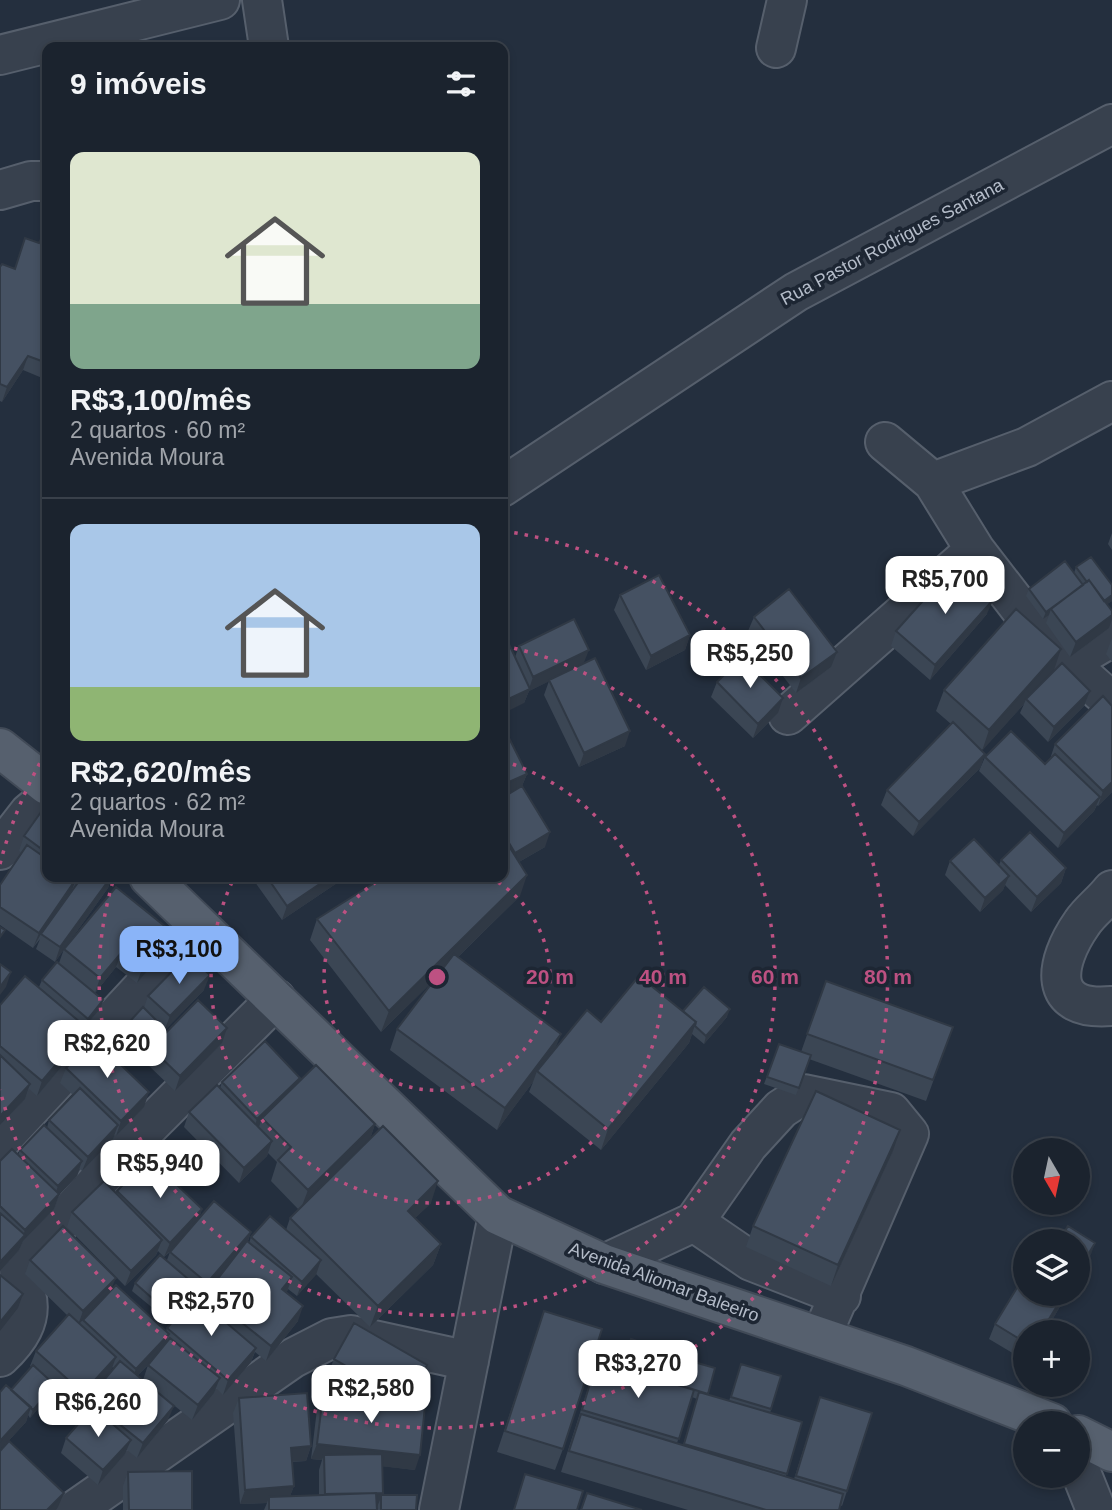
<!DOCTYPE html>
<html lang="pt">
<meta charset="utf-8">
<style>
:root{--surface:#1b232e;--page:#282f3a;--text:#f1f3f6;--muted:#a0a4aa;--line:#39404a;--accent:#8ab4f8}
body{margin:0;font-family:Helvetica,sans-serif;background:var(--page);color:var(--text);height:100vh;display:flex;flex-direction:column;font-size:26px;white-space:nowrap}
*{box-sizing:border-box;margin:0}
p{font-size:23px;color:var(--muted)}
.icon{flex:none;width:38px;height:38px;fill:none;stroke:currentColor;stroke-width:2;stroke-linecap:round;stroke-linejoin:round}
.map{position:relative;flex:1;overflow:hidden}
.drawer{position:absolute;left:42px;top:42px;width:466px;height:840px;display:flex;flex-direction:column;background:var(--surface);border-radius:14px;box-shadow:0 4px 10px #0003,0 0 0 2px var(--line)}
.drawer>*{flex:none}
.needle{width:46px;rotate:171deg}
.buttons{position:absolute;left:1013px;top:1138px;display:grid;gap:14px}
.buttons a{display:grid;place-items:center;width:77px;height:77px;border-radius:50%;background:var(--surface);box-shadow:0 4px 10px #0003,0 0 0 2px var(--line);font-size:35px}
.price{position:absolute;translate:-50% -60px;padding:0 16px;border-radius:14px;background:#fff;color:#222;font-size:23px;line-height:46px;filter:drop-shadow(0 2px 4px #0008)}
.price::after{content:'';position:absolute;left:50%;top:42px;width:21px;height:16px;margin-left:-10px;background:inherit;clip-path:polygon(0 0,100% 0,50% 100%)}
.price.selected{background:var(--accent);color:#111}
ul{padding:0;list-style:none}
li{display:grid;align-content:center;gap:14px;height:371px;padding:0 28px}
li+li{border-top:2px solid var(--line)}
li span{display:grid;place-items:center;height:217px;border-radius:14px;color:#555}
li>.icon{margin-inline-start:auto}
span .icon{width:126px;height:126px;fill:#fffc;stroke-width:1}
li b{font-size:30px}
h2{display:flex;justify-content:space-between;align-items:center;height:84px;padding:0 28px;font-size:30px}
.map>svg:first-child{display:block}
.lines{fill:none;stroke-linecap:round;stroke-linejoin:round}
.minor-casing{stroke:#565f6c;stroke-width:42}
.major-casing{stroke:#414a57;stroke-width:42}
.minor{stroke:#38414e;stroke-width:38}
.major{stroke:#56606e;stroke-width:38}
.wall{fill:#3b4654;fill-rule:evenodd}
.shaded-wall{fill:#303945}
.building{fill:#455162;stroke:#303945;stroke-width:2}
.ring{fill:none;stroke:#bd5182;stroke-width:3.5;stroke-dasharray:3.5 7}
.labels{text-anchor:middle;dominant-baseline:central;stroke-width:7;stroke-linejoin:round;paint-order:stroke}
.street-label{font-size:18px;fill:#b4bcc9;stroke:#1d2633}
.centre{fill:#bd5182;stroke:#1d2633;stroke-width:3.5}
.ring-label{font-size:21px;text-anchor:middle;font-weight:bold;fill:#bd5182;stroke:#1d2633;stroke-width:7;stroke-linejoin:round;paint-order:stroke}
</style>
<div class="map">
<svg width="1112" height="1510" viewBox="0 0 1112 1510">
<rect width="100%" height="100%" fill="#242f3e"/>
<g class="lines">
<g class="minor-casing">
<path id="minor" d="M 262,0 L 269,47
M 776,48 L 787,0
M 0,55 L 220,0
M 0,190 L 31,181 L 47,181
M 885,442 L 933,482 L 975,550 L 1049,646 L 1112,702
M 933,482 L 1027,447 L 1112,401
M 502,487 L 796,292 L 1112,124
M 1068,663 L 1112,637
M 788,715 L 975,550
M 0,850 L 29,813 L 47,798
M 1112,890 C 1103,902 1090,911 1082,923 C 1054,963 1046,1012 1112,1006
M 0,1141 L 199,927
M 694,1222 L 751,1261 L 841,1296
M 604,1264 L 694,1222 L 748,1145 L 781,1109 L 804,1094 L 891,1112 L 909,1134 L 821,1337
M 0,1357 C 18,1340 33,1320 26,1294 C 23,1283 19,1279 19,1268 L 138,1137 L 276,999
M 1078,1465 L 1096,1510
M 75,1510 L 293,1358 L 332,1338 L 351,1335 L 469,1361
M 439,1510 L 498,1215"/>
</g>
<g class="major-casing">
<path id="major" d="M 0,748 L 47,785
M 149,877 L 498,1215 L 604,1264 L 906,1366 L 1052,1423
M 1078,1435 L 1112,1452"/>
</g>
<use href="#minor" class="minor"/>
<use href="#major" class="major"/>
</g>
<path class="wall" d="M 47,228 L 47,380 L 23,370 L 2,402 L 0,401 L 0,267 L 14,269 L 39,243 Z
M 1112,533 L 1112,550 L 1108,544 Z
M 1076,567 L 1112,585 L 1112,601 L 1107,604 L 1109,628 L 1070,657 L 1046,623 L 1049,615 L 1043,619 L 1026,596 L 1029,589 L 1074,573 Z
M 620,595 L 690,635 L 685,650 L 646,670 L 614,610 Z
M 987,614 L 930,680 L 891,646 L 896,631 Z
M 754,617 L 831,667 L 796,693 L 748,631 Z
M 1112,638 L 1112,662 L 1106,654 Z
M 519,646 L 584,663 L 625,746 L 579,767 L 544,695 L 549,681 L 529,691 L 524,703 L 515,657 Z
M 1054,670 L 1048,677 L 1090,691 L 1084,706 L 1048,742 L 1020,713 L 1024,704 L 982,750 L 985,754 L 980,768 L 913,836 L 881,805 L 887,790 L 951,724 L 936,711 L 944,690 Z
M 717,682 L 778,713 L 753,738 L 711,697 Z
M 1055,744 L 1112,792 L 1098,806 L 1097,805 L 1094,811 L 1058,848 L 979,771 L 985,757 L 1045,764 L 1050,759 Z
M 527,774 L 522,786 L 545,847 L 519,862 L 520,896 L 458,957 L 555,1049 L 601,1022 L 683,1011 L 727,1017 L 704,1044 L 692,1034 L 689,1043 L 601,1150 L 529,1092 L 533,1082 L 497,1130 L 390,1050 L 397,1029 L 435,979 L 381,1032 L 310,940 L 317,919 L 502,877 L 502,798 Z
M 47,806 L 47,877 L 112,877 L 108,888 L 55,962 L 36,949 L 40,939 L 33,948 L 0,925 L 0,885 L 22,853 L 19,851 L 24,836 Z
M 1001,860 L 1066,868 L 1061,883 L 1031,912 L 1005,885 L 1003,890 L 980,912 L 945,875 L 950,861 L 999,865 Z
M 253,877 L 346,877 L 282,920 L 252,878 Z
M 167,947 L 137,983 L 116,967 L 95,993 L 103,1000 L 101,1008 L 85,1026 L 39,987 L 42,980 L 59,963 L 64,949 Z
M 826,981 L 953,1027 L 926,1101 L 809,1059 L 796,1095 L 764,1084 L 779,1044 L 801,1052 Z
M 204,990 L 164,1031 L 162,1028 L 160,1033 L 143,1050 L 138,1046 L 123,1061 L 109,1048 L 112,1041 L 144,1008 L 148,996 Z
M 0,1005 L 82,1042 L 37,1096 L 29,1089 L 25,1099 L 0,1125 Z
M 222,1043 L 175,1091 L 146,1063 L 151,1048 Z
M 66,1068 L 144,1107 L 116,1136 L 115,1134 L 113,1139 L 82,1171 L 80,1169 L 77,1176 L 59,1195 L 54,1209 L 23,1241 L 19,1250 L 0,1271 L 0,1161 L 18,1155 L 20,1150 L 47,1128 L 49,1120 L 73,1095 L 60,1083 Z
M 300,1078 L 299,1083 L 375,1124 L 370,1139 L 431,1203 L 415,1218 L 441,1244 L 433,1265 L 370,1327 L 316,1274 L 297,1296 L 288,1289 L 286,1293 L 298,1321 L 266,1361 L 255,1352 L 251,1362 L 223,1395 L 216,1388 L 214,1393 L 192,1420 L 143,1380 L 148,1365 L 137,1376 L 168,1420 L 137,1458 L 127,1450 L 125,1454 L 98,1485 L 61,1453 L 66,1438 L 86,1416 L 83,1414 L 88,1399 L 114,1368 L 113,1367 L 78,1408 L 54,1387 L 52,1393 L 30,1418 L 28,1415 L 26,1422 L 0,1450 L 0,1392 L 11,1390 L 31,1367 L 30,1366 L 36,1351 L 68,1316 L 25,1274 L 30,1260 L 112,1289 L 166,1331 L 167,1328 L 202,1303 L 206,1294 L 213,1285 L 202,1298 L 185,1284 L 160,1314 L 132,1291 L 135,1283 L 167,1260 L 170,1252 L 164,1257 L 158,1251 L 156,1255 L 125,1286 L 67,1227 L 72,1212 L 116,1193 L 117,1191 L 202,1209 L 199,1218 L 251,1232 L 248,1241 L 249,1243 L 251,1237 L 286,1230 L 290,1218 L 299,1210 L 271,1181 L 277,1162 L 268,1153 L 267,1156 L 239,1183 L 184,1127 L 189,1112 L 220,1088 L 222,1082 Z
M 893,1151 L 831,1286 L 746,1247 L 753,1226 Z
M 1068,1293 L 1045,1332 L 1026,1332 L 1026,1361 L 989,1339 L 995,1324 Z
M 544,1311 L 563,1449 L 555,1470 L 497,1452 Z
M 628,1347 L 645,1372 L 644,1374 L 679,1385 L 687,1360 L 707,1394 L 729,1401 L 741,1364 L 781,1376 L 770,1413 L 802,1422 L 786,1476 L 794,1479 L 820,1397 L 847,1491 L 842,1506 L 840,1505 L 839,1510 L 688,1510 L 561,1472 L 597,1360 L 622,1368 ZM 692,1397 L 697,1399 L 683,1445 L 677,1443 Z
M 334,1359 L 422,1380 L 408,1404 L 415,1470 L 382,1466 L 382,1495 L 416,1510 L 264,1510 L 267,1503 L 240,1504 L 233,1413 L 239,1398 L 311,1446 L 306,1461 L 292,1462 L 294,1486 L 290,1496 L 319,1495 L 319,1470 L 322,1460 L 311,1459 L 317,1409 L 323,1395 L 374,1400 L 328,1374 Z
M 128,1472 L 192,1510 L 123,1510 L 123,1486 Z"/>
<path class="shaded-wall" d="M 28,356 L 23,370 L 2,402 L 7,387 Z
M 1083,585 L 1051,609 L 1049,615 L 1043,619 L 1046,612 Z
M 1112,595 L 1112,601 L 1099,610 L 1102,602 Z
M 993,600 L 987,614 L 930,680 L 935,665 Z
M 1112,615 L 1112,619 L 1109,628 L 1070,657 L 1076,642 Z
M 690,635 L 685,650 L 646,670 L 651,656 Z
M 1061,649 L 1054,670 L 1027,700 L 1026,699 L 1024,704 L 982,751 L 989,730 Z
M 589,650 L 583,665 L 529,691 L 524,703 L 502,714 L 502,702 L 529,689 L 533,677 Z
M 837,652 L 831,667 L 796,693 L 801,678 Z
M 1090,691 L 1084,706 L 1048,742 L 1054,727 Z
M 783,698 L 778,713 L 753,738 L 758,724 Z
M 630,731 L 625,746 L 579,767 L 584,753 Z
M 985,754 L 980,768 L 913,836 L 919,822 Z
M 527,774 L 521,788 L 502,797 L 502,785 Z
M 1112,782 L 1112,792 L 1098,806 L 1103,791 Z
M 1100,797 L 1094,811 L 1058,848 L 1064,833 Z
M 550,832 L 545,847 L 510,867 L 515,853 Z
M 1066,868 L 1061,883 L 1031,912 L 1037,897 Z
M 527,875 L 520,896 L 381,1032 L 389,1011 Z
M 1009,876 L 1003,890 L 980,912 L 985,898 Z
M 111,877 L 112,877 L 108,888 L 55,962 L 60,947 Z
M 330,877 L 346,877 L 282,920 L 287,906 Z
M 76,879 L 71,893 L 41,934 L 33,948 L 39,933 Z
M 172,932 L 167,947 L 137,983 L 142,969 Z
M 122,952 L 116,967 L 95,993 L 100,978 Z
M 11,972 L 6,987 L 0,995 L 0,987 Z
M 210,975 L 204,990 L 164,1031 L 170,1016 Z
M 103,1000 L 101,1008 L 85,1026 L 88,1019 Z
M 730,1009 L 727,1017 L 704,1044 L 706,1036 Z
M 696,1022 L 689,1043 L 601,1150 L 608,1129 Z
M 162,1026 L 160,1033 L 143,1050 L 146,1043 Z
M 87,1028 L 82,1042 L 37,1096 L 42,1081 Z
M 227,1028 L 222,1043 L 175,1091 L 180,1076 Z
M 561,1034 L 553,1055 L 537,1071 L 533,1082 L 497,1130 L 505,1108 Z
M 141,1038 L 138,1046 L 123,1061 L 125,1054 Z
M 300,1078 L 295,1093 L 262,1118 L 259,1127 L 252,1134 L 257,1119 Z
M 30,1084 L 25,1099 L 0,1125 L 0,1116 Z
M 149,1092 L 144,1107 L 116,1136 L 121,1121 Z
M 375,1124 L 368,1145 L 300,1211 L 308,1190 Z
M 118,1125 L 113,1139 L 82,1171 L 88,1157 Z
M 900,1130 L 893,1151 L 831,1286 L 838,1265 Z
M 272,1141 L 267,1156 L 239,1183 L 244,1168 Z
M 82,1161 L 77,1176 L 59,1195 L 54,1209 L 23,1241 L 19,1250 L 0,1271 L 0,1262 L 22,1239 L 25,1230 L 53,1200 L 58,1186 Z
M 438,1181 L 431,1203 L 401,1232 L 408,1211 Z
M 202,1209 L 197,1224 L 164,1257 L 170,1243 Z
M 251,1232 L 246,1247 L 202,1298 L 207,1283 Z
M 162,1240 L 156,1255 L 125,1286 L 131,1271 Z
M 1095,1243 L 1090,1257 L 1078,1277 L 1078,1271 Z
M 441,1244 L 433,1265 L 370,1327 L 378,1306 Z
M 321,1260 L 316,1275 L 297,1296 L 302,1282 Z
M 292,1277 L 287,1292 L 276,1304 L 282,1289 Z
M 116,1278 L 110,1292 L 78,1325 L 83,1311 Z
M 187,1278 L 185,1285 L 160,1314 L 162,1307 Z
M 1065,1293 L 1068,1293 L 1045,1332 L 1041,1332 Z
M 23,1294 L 18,1308 L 0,1331 L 0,1322 Z
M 303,1306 L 298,1321 L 266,1361 L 271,1346 Z
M 169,1334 L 164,1348 L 130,1383 L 136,1369 Z
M 256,1348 L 251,1362 L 223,1395 L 228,1380 Z
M 116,1357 L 111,1371 L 78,1408 L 83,1393 Z
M 427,1365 L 422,1380 L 401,1416 L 407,1401 Z
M 220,1378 L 214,1393 L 192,1420 L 198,1405 Z
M 55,1385 L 52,1393 L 30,1418 L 33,1410 Z
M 174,1406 L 168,1420 L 137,1458 L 143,1443 Z
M 31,1407 L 26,1422 L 0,1450 L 0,1441 Z
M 131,1440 L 125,1454 L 98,1485 L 103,1470 Z
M 317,1444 L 420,1455 L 415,1470 L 324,1460 L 324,1455 L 322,1460 L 311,1459 Z
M 311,1446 L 306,1461 L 286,1462 L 291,1448 Z
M 294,1486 L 288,1501 L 269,1497 L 267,1503 L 240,1504 L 245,1490 Z
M 64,1493 L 58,1507 L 56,1510 L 47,1510 Z
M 383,1493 L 377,1507 L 325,1494 Z"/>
<path class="building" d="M 47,228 L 47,363 L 28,356 L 7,387 L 0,384 L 0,267 L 2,264 L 15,269 L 25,238 L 39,243 Z
M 1091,557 L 1112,585 L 1112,595 L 1104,601 L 1089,580 L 1087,582 L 1076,567 Z
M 1065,561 L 1083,585 L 1046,612 L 1029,589 Z
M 954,566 L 993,600 L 935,665 L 896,631 Z
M 659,575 L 690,635 L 651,656 L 620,595 Z
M 1089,580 L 1112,611 L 1112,615 L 1076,642 L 1051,609 Z
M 789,589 L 837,652 L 801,678 L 754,617 Z
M 1016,609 L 1061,649 L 989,730 L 944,690 Z
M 574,619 L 589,650 L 533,677 L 519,646 Z
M 507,640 L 530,689 L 502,702 L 502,642 Z
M 742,657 L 783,698 L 758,724 L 717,682 Z
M 595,658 L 630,731 L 584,753 L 549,680 Z
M 1062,663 L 1090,691 L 1054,727 L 1026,699 Z
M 1103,696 L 1112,706 L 1112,782 L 1103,791 L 1055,744 Z
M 953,722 L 985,754 L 919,822 L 887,790 Z
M 1011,731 L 1045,764 L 1055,754 L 1100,797 L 1064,833 L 985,757 Z
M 506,732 L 527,774 L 502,785 L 502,734 Z
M 522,786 L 550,832 L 515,853 L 502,831 L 502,798 Z
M 46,805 L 47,806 L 47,853 L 24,836 Z
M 1030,832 L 1066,868 L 1037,897 L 1001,860 Z
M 502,835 L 527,875 L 389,1011 L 317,919 L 384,877 L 502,877 Z
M 974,839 L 1009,876 L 985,898 L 950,861 Z
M 27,845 L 47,859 L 47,877 L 73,877 L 76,879 L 39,933 L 0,907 L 0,885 Z
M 82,877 L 111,877 L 60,947 L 41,934 Z
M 267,877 L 330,877 L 287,906 Z
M 116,887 L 172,932 L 142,969 L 122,952 L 100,978 L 64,949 Z
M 0,927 L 5,930 L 0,937 Z
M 454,954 L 561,1034 L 505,1108 L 397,1029 Z
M 188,955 L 210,975 L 170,1016 L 148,996 Z
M 57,962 L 103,1000 L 88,1019 L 42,980 Z
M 0,964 L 11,972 L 0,987 Z
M 25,976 L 87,1028 L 42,1081 L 0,1046 L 0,1005 Z
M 639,976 L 696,1022 L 608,1129 L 537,1071 L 587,1010 L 601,1022 Z
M 826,981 L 953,1027 L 933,1080 L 807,1034 Z
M 704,987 L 730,1009 L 706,1036 L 695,1026 L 696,1022 L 683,1011 Z
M 198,1000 L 227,1028 L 180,1076 L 151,1048 Z
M 143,1007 L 162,1026 L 146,1043 L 141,1038 L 125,1054 L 112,1041 Z
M 94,1039 L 149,1092 L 121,1121 L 66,1068 Z
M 265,1041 L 300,1078 L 257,1119 L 222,1082 Z
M 779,1044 L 811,1055 L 799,1088 L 767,1077 Z
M 0,1055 L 30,1084 L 0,1116 Z
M 316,1065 L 375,1124 L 308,1190 L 278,1160 L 291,1147 L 262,1118 Z
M 217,1085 L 272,1141 L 244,1168 L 189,1112 Z
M 80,1088 L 118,1125 L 88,1157 L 49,1120 Z
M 816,1091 L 900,1130 L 838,1265 L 753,1226 Z
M 44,1125 L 82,1161 L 58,1186 L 20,1150 Z
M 383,1126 L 438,1181 L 408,1211 L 441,1244 L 378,1306 L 290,1218 Z
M 12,1149 L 59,1194 L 25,1230 L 0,1206 L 0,1161 Z
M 149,1158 L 202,1209 L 170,1243 L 117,1191 Z
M 104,1181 L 162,1240 L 131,1271 L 72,1212 Z
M 214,1201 L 251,1232 L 207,1283 L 170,1252 Z
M 0,1213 L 25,1235 L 0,1262 Z
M 270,1216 L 321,1260 L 302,1282 L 251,1237 Z
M 63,1226 L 116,1278 L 83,1311 L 30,1260 Z
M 1068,1226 L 1095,1243 L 1078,1271 L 1078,1241 L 1059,1241 Z
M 247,1241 L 292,1277 L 282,1289 L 303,1306 L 271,1346 L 206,1294 Z
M 160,1255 L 187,1278 L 162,1307 L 135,1283 Z
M 1026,1273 L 1026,1293 L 1065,1293 L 1041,1332 L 1026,1332 L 1026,1343 L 995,1324 Z
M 0,1275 L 23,1294 L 0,1322 Z
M 116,1285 L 169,1334 L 136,1369 L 83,1320 Z
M 195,1296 L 256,1348 L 228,1380 L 167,1328 Z
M 544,1311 L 602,1329 L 563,1449 L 505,1431 Z
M 69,1314 L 116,1357 L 83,1393 L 36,1351 Z
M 354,1323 L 427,1365 L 407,1401 L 334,1359 Z
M 170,1338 L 220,1378 L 198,1405 L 148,1365 Z
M 631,1339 L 652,1346 L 645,1372 L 623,1365 Z
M 597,1360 L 694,1390 L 679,1439 L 582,1410 Z
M 687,1360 L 715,1368 L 708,1394 L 679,1385 Z
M 120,1361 L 174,1406 L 143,1443 L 88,1399 Z
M 741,1364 L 781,1376 L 771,1409 L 731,1397 Z
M 33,1365 L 55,1385 L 33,1410 L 11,1390 Z
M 6,1385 L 31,1407 L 0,1441 L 0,1392 Z
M 699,1392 L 802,1422 L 787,1474 L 684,1444 Z
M 307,1393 L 311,1446 L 291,1448 L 294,1486 L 245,1490 L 239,1398 Z
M 323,1395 L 425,1406 L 420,1455 L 317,1444 Z
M 820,1397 L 872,1413 L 847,1491 L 796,1476 Z
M 93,1407 L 131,1440 L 103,1470 L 66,1438 Z
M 581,1414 L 843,1494 L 839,1510 L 766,1510 L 569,1451 Z
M 9,1441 L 64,1493 L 47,1510 L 0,1510 L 0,1451 Z
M 382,1454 L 383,1493 L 325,1494 L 324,1455 Z
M 192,1471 L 192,1510 L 129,1510 L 128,1472 Z
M 525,1474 L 583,1491 L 577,1510 L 514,1510 Z
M 376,1493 L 377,1510 L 269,1510 L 269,1497 Z
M 587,1493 L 642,1510 L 581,1510 Z
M 381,1495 L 417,1495 L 416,1510 L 381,1510 Z"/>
<g class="ring">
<path d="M489 877A113 113 0 1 1 385 877"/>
<path d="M503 761A226 226 0 1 1 234 878"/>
<path d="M504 646A338 338 0 1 1 114 878"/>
<path d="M0 864A451 451 0 0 1 46 752M504 531A451 451 0 1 1 0 1090"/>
</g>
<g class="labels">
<g class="street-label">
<text transform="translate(892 242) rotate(-28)">Rua Pastor Rodrigues Santana</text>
<text transform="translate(664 1282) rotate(20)">Avenida Aliomar Baleeiro</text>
</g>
</g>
<circle cx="437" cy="977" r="10" class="centre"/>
<g class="ring-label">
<text x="550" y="984">20 m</text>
<text x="663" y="984">40 m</text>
<text x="775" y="984">60 m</text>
<text x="888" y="984">80 m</text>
</g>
</svg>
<div class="buttons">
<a><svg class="needle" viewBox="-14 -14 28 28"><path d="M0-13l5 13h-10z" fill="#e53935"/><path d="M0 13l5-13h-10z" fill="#a0a4aa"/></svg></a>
<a><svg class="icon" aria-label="layers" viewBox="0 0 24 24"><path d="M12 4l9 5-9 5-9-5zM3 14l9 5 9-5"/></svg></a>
<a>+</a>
<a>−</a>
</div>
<b class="price" style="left:945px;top:616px">R$5,700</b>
<b class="price" style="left:750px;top:690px">R$5,250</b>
<b class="price selected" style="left:179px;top:986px">R$3,100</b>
<b class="price" style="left:107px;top:1080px">R$2,620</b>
<b class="price" style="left:160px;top:1200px">R$5,940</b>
<b class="price" style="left:211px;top:1338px">R$2,570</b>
<b class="price" style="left:638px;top:1400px">R$3,270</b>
<b class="price" style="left:371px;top:1425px">R$2,580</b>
<b class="price" style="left:98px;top:1439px">R$6,260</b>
<section class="drawer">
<h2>9 imóveis<svg class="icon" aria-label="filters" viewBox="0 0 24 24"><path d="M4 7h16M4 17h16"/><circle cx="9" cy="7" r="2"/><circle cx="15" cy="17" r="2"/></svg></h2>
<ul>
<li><span style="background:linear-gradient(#dfe7d0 70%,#7fa58c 0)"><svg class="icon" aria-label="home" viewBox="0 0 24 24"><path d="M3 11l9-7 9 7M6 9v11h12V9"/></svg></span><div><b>R$3,100/mês</b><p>2 quartos · 60 m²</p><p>Avenida Moura</p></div></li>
<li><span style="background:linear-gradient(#a9c7e8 75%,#8fb573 0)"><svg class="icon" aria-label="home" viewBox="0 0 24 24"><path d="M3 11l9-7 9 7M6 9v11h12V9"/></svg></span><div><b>R$2,620/mês</b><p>2 quartos · 62 m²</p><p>Avenida Moura</p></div></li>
</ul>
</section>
</div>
